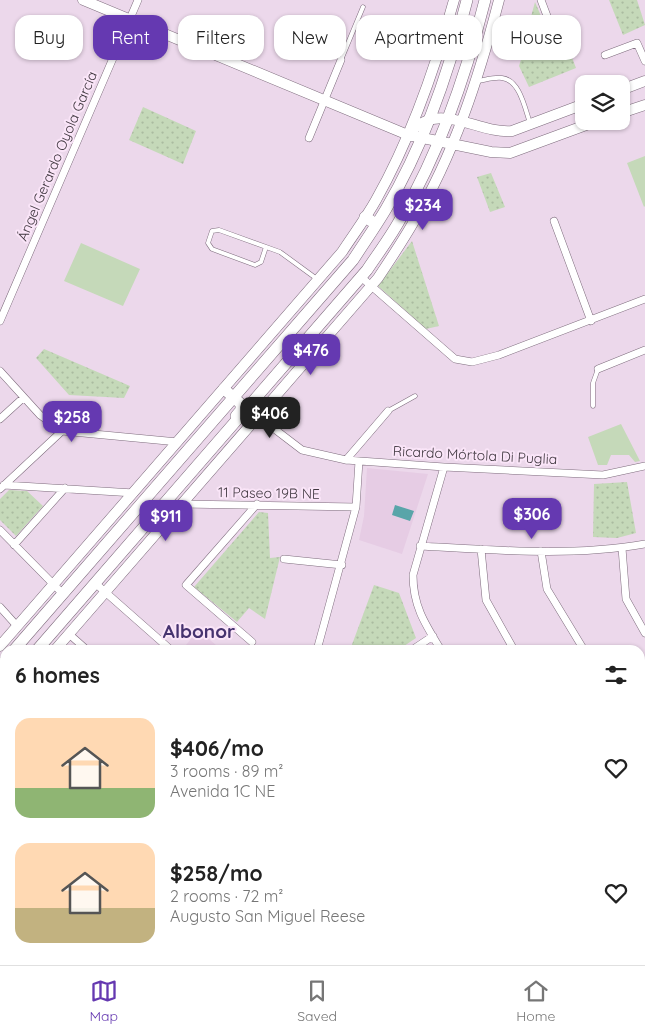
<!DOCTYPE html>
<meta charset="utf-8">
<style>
:root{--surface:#fff;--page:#f2f2f2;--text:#222;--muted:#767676;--line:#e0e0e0;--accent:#6539b1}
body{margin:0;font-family:Quicksand,sans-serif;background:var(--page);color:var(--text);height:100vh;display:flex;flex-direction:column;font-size:19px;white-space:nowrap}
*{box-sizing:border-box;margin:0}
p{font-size:16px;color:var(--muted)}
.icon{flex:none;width:28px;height:28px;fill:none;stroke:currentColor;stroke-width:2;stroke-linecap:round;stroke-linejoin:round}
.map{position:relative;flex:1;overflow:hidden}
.panel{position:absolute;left:0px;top:645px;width:645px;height:320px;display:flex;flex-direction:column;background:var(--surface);border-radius:15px 15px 0 0;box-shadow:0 1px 4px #0004}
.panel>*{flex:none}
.guide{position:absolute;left:15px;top:15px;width:615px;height:45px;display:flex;gap:10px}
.controls{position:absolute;left:575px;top:75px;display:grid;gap:10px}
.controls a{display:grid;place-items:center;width:55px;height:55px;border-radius:10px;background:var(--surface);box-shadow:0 1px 4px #0004;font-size:25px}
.price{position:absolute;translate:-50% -42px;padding:0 11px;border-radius:10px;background:var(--accent);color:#fff;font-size:16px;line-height:32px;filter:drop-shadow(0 1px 2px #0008)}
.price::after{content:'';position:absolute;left:50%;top:30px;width:15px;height:11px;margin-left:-8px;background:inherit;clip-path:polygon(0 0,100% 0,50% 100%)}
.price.selected{background:#222;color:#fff}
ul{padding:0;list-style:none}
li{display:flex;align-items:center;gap:15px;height:125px;padding:0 15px}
li span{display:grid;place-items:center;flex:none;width:140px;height:100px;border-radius:15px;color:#555}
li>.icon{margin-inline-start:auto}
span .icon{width:60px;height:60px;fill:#fffc;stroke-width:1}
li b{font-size:21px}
h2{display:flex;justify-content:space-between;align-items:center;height:60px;padding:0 15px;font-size:21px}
.chip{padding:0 18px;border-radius:15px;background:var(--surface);box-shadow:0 1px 4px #0004;font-size:18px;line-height:45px}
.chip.selected{background:var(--accent);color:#fff}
.tabs{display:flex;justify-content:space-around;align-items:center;height:70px;border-top:1px solid var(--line);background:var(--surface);font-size:14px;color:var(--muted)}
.tabs a{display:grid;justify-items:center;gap:2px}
.tabs .selected{color:var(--accent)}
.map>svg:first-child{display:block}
.built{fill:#e6cce4}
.park{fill:url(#park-dots)}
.garden{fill:#c5d9b9}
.water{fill:#59a5a9}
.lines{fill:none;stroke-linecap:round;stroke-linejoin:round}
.lane-casing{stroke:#7e6c7d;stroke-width:5}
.street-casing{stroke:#7e6c7d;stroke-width:8}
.secondary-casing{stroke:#7e6c7d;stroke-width:11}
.primary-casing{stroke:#7e6c7d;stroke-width:12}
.highway-casing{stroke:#7e6c7d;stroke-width:14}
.lane{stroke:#fff;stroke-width:4}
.street{stroke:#fff;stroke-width:7}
.secondary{stroke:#fff;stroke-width:10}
.primary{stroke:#fff;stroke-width:11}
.highway{stroke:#fff;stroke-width:12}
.labels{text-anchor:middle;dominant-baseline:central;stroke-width:4;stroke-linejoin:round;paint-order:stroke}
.street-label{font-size:14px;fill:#403840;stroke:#fae5f8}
.district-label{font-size:19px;font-weight:bold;fill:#46336f;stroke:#fae5f8}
</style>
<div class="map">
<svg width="645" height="965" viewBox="0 0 645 965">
<defs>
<pattern id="park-dots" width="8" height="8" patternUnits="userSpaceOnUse" patternTransform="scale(1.25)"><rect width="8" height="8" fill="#c5d9b9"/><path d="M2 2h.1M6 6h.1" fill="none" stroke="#aabba0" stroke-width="1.8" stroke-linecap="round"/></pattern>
</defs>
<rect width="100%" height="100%" fill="#ecd8eb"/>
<path class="built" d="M 367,468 L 428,474 L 402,554 L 359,540 L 364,516 Z
M 198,630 L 222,650 L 182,650 Z"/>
<path class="park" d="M 609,0 L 637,0 L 645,25 L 623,35 Z
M 535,2 L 547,30 L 525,39 Z
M 565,39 L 576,68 L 529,87 L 519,66 L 522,56 Z
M 143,107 L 196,131 L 183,164 L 129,140 Z
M 491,173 L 505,207 L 490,212 L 477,177 Z
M 412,241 L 439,326 L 426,329 L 378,286 Z
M 44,349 L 130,386 L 124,398 L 69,395 L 36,358 Z
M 627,482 L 636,533 L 617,538 L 593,537 L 594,484 Z
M 9,490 L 27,491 L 43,506 L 16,536 L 0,520 L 0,499 Z
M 259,512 L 268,513 L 270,558 L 280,557 L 265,619 L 249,608 L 237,622 L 194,587 Z
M 374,585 L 399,593 L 416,638 L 398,650 L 350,650 Z"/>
<path class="garden" d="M 645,156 L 645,206 L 644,207 L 627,163 Z
M 81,243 L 140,269 L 123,306 L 64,281 Z
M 621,424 L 640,461 L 635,462 L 629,455 L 611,455 L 607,465 L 598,465 L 588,437 Z"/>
<path class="water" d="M 395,505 L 414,511 L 410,521 L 392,515 Z"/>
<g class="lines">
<g class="lane-casing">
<path id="lane" d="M 341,60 L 363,7
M 478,81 C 485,80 494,77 502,78 C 520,80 525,109 530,123
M 266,247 L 261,262 L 255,265 L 212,249 L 208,243 L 212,231 L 219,230 L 280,252 L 317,279
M 593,406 L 593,383 L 598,369
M 388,411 L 415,396"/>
</g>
<g class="street-casing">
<path id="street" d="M 526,50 L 555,37 L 541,0
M 605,55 L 637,43 L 645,61
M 309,138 L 341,60
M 554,221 L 591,321
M 361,277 L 455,359 L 472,362 L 499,355 L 645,299
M 0,321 L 138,0
M 598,369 L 645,350
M 0,371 L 40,415 L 62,431 L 178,442
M 247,408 L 302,450 L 346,460 L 444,467 L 603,475 L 645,466
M 0,419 L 23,398
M 346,460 L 388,411
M 4,485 L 134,493
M 0,489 L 62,431
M 182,504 L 356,507
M 0,530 L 63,594
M 14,545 L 65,488
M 420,546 C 494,550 572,557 645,544
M 622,548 L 626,599 L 645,633
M 481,549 L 486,600 L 514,650
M 541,551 L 547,589 L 584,650
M 284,559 L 342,565
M 95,583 L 171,650
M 0,607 L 17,626
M 69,634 L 87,650
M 252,642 L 186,585 L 257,504
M 317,650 L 356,507 L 359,461
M 412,650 L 433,636
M 441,650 C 425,624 413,606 413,575 L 444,467
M 0,748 L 5,752
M 0,877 L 5,872
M 0,939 L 5,943
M 640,958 L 645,960
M 24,960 L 29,965
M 228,960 L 233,965
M 339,960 L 351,965
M 78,965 L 79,964
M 404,965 L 405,960
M 472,965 L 473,960"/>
</g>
<g class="secondary-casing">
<path id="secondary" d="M 83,0 L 408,135 L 491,152 L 510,153 L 597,121
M 621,90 L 645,81
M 621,113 L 645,105
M 410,132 C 441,100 477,134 512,131 L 584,104
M 0,646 L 342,252 C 353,235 366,218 376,200 C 411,138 435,69 454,0
M 55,650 L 378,278 C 390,260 402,242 413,223 C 454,155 479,77 499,0
M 0,713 L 5,707
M 0,822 L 5,826
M 0,845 L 5,849
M 127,960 L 133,965
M 153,960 L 159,965"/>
</g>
<g class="primary-casing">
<path id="primary" d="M 365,217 L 376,224
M 224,389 L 241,404 L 241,410 L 236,416
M 14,650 L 353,260 C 364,243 376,226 386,209 C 424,145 449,72 467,0
M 37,650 L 367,270 C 379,252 392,235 402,216 C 441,149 466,75 485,0
M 0,666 L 5,661
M 0,693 L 5,687
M 640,840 L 645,834
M 640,932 L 645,926
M 551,965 L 554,960
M 618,965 L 621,960"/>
</g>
<g class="highway-casing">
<path id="highway" d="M 640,866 L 645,860
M 640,898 L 645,893
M 568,965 L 571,960
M 596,965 L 600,960"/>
</g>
<use href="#lane" class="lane"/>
<use href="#street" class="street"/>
<use href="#secondary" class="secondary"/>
<use href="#primary" class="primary"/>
<use href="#highway" class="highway"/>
</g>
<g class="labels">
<g class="street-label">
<text transform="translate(57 156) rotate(-67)">Ángel Gerardo Oyola García</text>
<text transform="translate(475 455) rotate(3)">Ricardo Mórtola Di Puglia</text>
<text transform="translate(269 493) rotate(1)">11 Paseo 19B NE</text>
</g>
<g class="district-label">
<text x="199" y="631">Albonor</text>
</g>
</g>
</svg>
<div class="controls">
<a><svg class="icon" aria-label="layers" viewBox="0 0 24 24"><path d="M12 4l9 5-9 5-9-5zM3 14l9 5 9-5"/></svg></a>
</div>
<b class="price" style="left:423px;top:231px">$234</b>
<b class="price" style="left:311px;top:376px">$476</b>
<b class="price selected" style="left:270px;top:439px">$406</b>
<b class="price" style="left:72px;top:443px">$258</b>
<b class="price" style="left:532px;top:540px">$306</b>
<b class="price" style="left:166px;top:542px">$911</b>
<div class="guide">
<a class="chip">Buy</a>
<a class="chip selected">Rent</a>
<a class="chip">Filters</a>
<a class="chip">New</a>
<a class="chip">Apartment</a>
<a class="chip">House</a>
</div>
<section class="panel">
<h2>6 homes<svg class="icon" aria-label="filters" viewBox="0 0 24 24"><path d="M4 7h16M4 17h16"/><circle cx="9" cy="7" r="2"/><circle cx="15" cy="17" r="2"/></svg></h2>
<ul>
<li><span style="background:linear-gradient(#ffd9b3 70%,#8fb573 0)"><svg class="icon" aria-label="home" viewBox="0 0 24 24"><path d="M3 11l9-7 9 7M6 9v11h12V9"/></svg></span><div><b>$406/mo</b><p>3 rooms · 89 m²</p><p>Avenida 1C NE</p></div><svg class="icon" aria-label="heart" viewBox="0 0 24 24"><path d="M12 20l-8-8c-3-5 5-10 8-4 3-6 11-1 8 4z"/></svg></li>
<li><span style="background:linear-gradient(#ffd9b3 65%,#c2b280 0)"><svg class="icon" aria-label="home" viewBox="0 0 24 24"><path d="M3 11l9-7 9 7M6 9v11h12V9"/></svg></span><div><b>$258/mo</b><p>2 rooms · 72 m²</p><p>Augusto San Miguel Reese</p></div><svg class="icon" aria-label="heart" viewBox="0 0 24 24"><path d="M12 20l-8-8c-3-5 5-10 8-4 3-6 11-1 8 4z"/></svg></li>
</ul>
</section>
</div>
<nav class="tabs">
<a class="selected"><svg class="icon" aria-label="map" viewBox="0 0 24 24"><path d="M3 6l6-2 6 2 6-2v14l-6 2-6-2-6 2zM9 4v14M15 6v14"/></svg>Map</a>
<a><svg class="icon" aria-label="saved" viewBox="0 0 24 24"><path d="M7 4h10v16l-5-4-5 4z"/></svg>Saved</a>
<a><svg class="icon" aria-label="home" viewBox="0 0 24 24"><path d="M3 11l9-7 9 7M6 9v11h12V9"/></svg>Home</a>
</nav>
